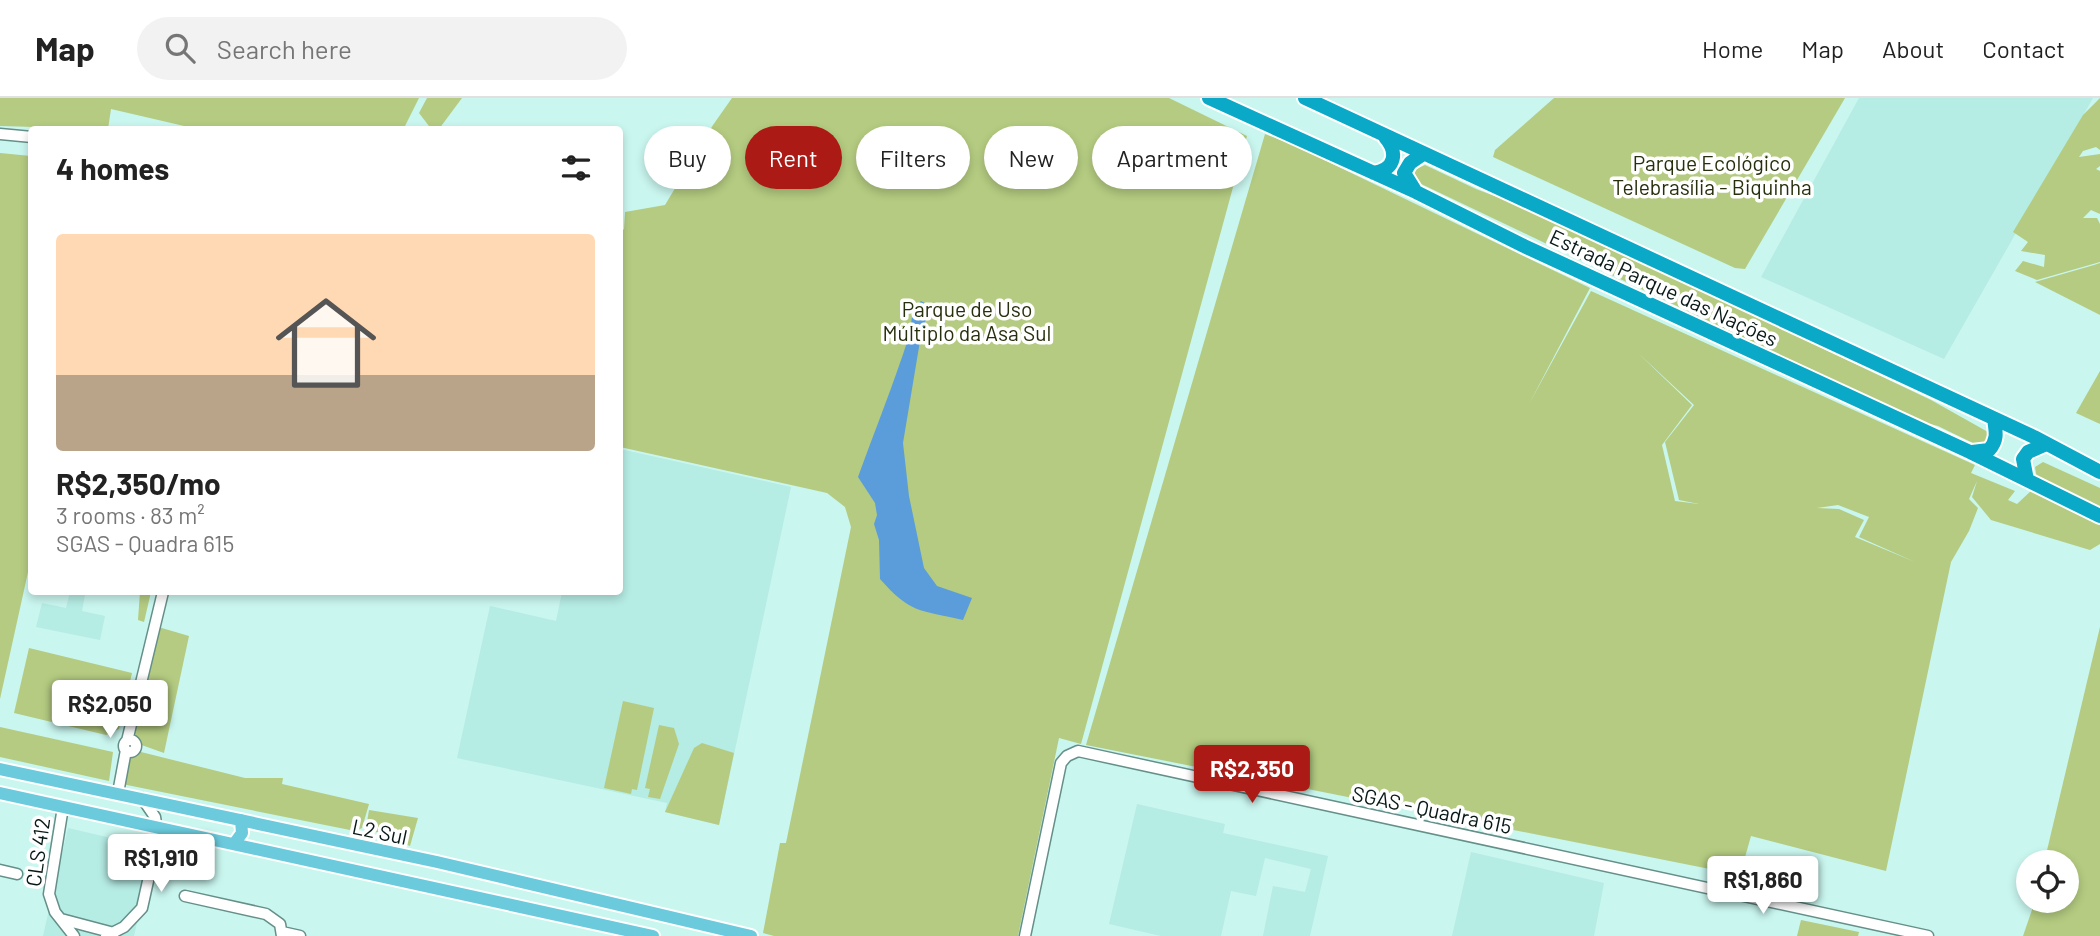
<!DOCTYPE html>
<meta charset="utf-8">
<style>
:root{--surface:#fff;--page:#f2f2f2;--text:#222;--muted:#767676;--line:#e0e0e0;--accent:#ab1a15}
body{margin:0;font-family:Barlow,sans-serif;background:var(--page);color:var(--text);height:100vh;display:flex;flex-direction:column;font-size:26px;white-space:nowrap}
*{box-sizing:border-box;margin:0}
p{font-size:23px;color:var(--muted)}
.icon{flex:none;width:38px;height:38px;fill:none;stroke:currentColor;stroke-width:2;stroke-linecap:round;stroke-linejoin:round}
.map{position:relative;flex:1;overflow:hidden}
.details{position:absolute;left:28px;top:28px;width:595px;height:469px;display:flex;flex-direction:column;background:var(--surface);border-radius:7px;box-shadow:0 4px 10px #0003}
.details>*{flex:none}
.top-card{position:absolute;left:644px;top:28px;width:665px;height:63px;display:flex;gap:14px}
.buttons{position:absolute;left:2016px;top:752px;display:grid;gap:14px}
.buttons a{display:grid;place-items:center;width:63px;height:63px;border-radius:50%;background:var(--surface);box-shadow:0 4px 10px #0003;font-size:35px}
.price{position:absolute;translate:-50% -60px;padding:0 16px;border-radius:7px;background:#fff;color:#222;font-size:23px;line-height:46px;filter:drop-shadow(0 2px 4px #0008)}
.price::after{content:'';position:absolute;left:50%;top:42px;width:21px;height:16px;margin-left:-10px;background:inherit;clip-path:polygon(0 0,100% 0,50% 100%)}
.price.selected{background:var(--accent);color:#fff}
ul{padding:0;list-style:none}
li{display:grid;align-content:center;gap:14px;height:371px;padding:0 28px}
li span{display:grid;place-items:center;height:217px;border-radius:7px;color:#555}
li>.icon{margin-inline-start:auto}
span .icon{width:126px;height:126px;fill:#fffc;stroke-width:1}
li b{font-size:30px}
h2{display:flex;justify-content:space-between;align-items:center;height:84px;padding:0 28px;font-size:30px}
.tag{padding:0 24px;border-radius:32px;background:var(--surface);box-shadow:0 4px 10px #0003;font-size:24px;line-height:63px}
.tag.selected{background:var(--accent);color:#fff}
header{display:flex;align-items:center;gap:42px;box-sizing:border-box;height:98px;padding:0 35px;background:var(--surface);border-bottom:2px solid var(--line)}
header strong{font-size:33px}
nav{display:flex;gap:38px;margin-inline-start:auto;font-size:24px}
.search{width:490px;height:63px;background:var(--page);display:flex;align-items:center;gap:18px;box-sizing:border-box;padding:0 24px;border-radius:38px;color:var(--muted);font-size:26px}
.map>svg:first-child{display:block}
.built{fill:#b5ece4}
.green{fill:#b4cb81;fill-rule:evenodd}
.water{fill:#5b9dda}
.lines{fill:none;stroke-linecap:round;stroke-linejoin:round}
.minor-casing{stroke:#658f89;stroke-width:13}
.major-casing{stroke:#fff;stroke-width:16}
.highway-casing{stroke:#fff;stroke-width:18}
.minor{stroke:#fff;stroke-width:10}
.major{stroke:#6bcbdd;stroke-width:12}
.highway{stroke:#09a9c7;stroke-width:14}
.labels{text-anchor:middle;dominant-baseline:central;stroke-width:7;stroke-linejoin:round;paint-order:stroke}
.park-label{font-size:21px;fill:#27300c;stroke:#fff}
.street-label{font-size:21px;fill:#071816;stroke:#fff}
</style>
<header>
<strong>Map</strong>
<div class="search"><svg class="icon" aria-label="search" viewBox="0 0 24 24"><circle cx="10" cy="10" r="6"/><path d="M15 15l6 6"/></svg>Search here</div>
<nav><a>Home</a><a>Map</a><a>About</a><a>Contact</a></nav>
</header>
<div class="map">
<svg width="2100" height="838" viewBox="0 0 2100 838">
<rect width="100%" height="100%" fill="#c9f6ef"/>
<path class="built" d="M 1859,0 L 2093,0 L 1944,261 L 1761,179 Z
M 620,351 L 791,389 L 719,727 L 665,714 L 667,705 L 457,660 L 490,508 L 556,523 L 562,494 L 620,494 Z
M 70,494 L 85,497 L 82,513 L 105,518 L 100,542 L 36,529 L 42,505 L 66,510 Z
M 1137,706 L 1225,726 L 1223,735 L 1328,758 L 1310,838 L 1263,838 L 1273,788 L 1305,794 L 1311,771 L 1265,760 L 1256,798 L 1231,793 L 1221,838 L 1161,838 L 1109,826 Z
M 68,730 L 154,750 L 134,838 L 43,838 Z
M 1471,754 L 1604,785 L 1594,838 L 1452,838 Z"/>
<path class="green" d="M 0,0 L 419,0 L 403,32 L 197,31 L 111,11 L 108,31 L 0,28 Z
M 427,0 L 462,0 L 439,31 L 432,32 L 419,15 Z
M 732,0 L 1169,0 L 1247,38 L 1081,646 L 1059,640 L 1018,838 L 774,838 L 763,835 L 780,745 L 786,745 L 851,429 L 845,409 L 827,395 L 620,349 L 620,135 L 624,131 L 625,114 L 665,107 L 713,27 Z
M 1554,0 L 1845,0 L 1745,171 L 1735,170 L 1493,59 L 1495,52 Z
M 2100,0 L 2100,52 L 2096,49 L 2083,53 L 2079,59 L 2100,56 L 2100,68 L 2096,71 L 2100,73 L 2100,116 L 2091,112 L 2083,120 L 2097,120 L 2100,126 L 2100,164 L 2037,182 L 2015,173 L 2023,163 L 2044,169 L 2045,157 L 2021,153 L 2028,144 L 2013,134 L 2083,17 Z
M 1265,36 L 1289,45 L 1590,190 L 1529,306 L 1591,193 L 1975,367 L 1971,375 L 2015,393 L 2008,402 L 2017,406 L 2033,391 L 2100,426 L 2100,446 L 2090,452 L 1991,422 L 1972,399 L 1977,383 L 1969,401 L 1978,410 L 1969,433 L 1951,464 L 1886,773 L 1751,738 L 1740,777 L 1086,647 ZM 1637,254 L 1694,307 L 1665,344 L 1679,402 L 1699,406 L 1675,403 L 1662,347 L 1692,307 ZM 1838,407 L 1869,419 L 1859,439 L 1915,464 L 1855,439 L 1864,422 L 1839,411 L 1817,410 Z
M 0,55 L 31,58 L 32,474 L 28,474 L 0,601 Z
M 1425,67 L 1476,91 L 1527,110 L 1931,302 L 1988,334 L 1989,344 L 1979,348 L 1938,328 L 1918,323 L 1417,84 L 1414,72 Z
M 2100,165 L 2100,217 L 2035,184 L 2094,167 Z
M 2100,273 L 2100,326 L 2076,315 Z
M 2043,364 L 2100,390 L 2100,410 L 2037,381 L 2035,369 Z
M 140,494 L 151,494 L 144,524 L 138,522 Z
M 155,528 L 189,538 L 164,655 L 136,645 L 134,624 Z
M 2100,529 L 2100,838 L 2023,838 L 2035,803 L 2067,803 L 2067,765 L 2044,765 Z
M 29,550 L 132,575 L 119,631 L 106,637 L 14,615 Z
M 623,603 L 654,610 L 637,692 L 632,691 L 631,696 L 604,690 Z
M 659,627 L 674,630 L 679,646 L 660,701 L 648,699 L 650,691 L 645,690 Z
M 0,629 L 113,654 L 109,683 L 0,659 Z
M 702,645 L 734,655 L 719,727 L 665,714 L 694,650 Z
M 141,654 L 245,680 L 283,680 L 282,686 L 369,706 L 362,730 L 355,733 L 122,686 L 132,655 Z
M 369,712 L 418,720 L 410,748 L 366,730 Z
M 1801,822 L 1859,834 L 1858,838 L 1797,838 Z"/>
<path class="water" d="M 921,203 L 930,208 L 921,237 L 903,345 L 909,398 L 924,470 L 937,488 L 972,500 L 963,522 C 920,512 911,516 880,481 L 879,442 L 874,426 L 877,417 L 875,405 L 858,379 C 875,332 894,285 909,238 C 913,224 909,214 921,203 Z"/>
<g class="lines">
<g class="minor-casing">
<path id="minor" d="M 0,36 L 32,39
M124 648a6 6 0 1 1 12 0a6 6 0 1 1-12 0Z
M 127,643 L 163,494
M 118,695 L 126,652
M 63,709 L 49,796 L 55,814 L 74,838
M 0,772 L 17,776
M 185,798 L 266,816 L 280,826 L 282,838
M 61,821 L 114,835
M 282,834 L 300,838
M 106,838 L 124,829 L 142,810 L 158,738 L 155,719 L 142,700
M 1025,838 L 1061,665 L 1067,658 L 1078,653 L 1928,838"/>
</g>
<g class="major-casing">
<path id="major" d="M 0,671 L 437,764 L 751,838
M 0,695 L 653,838
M 234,746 L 242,735 L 241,722"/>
</g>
<g class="highway-casing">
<path id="highway" d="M 1209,0 L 1416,94 L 1524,148 L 1970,354 L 2100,418
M 1305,0 L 2034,339 L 2100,374
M 1374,75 C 1396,71 1398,54 1385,39
M 1414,91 L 1404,75 L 1410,65 L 1423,56
M 1972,354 L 1989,352 C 1998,342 1996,334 1994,321
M 2027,382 L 2023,361 L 2028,354 L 2046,346"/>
</g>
<use href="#minor" class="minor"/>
<use href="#major" class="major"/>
<use href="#highway" class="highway"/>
</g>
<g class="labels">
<g class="park-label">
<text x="1712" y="64">Parque Ecológico<tspan x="1712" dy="24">Telebrasília - Biquinha</tspan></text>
<text x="967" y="210">Parque de Uso<tspan x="967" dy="24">Múltiplo da Asa Sul</tspan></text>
</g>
<g class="street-label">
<text transform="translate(1664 189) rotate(25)">Estrada Parque das Nações</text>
<text transform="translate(1432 711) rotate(12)">SGAS - Quadra 615</text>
<text transform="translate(380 733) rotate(12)">L2 Sul</text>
<text transform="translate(37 754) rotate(-82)">CLS 412</text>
</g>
</g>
</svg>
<div class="buttons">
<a><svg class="icon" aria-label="locate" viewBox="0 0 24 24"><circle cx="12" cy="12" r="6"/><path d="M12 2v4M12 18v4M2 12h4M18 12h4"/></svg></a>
</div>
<b class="price" style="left:110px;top:642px">R$2,050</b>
<b class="price selected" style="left:1252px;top:707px">R$2,350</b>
<b class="price" style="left:161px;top:796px">R$1,910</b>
<b class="price" style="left:1763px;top:818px">R$1,860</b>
<div class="top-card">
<a class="tag">Buy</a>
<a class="tag selected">Rent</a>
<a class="tag">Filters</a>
<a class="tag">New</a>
<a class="tag">Apartment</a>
</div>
<section class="details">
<h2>4 homes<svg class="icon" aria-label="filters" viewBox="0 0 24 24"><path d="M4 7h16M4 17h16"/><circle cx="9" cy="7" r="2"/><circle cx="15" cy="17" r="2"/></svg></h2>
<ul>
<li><span style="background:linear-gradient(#ffd9b3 65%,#b9a48a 0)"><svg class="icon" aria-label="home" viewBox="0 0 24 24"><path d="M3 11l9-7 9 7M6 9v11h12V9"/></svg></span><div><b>R$2,350/mo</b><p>3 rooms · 83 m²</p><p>SGAS - Quadra 615</p></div></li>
</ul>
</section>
</div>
